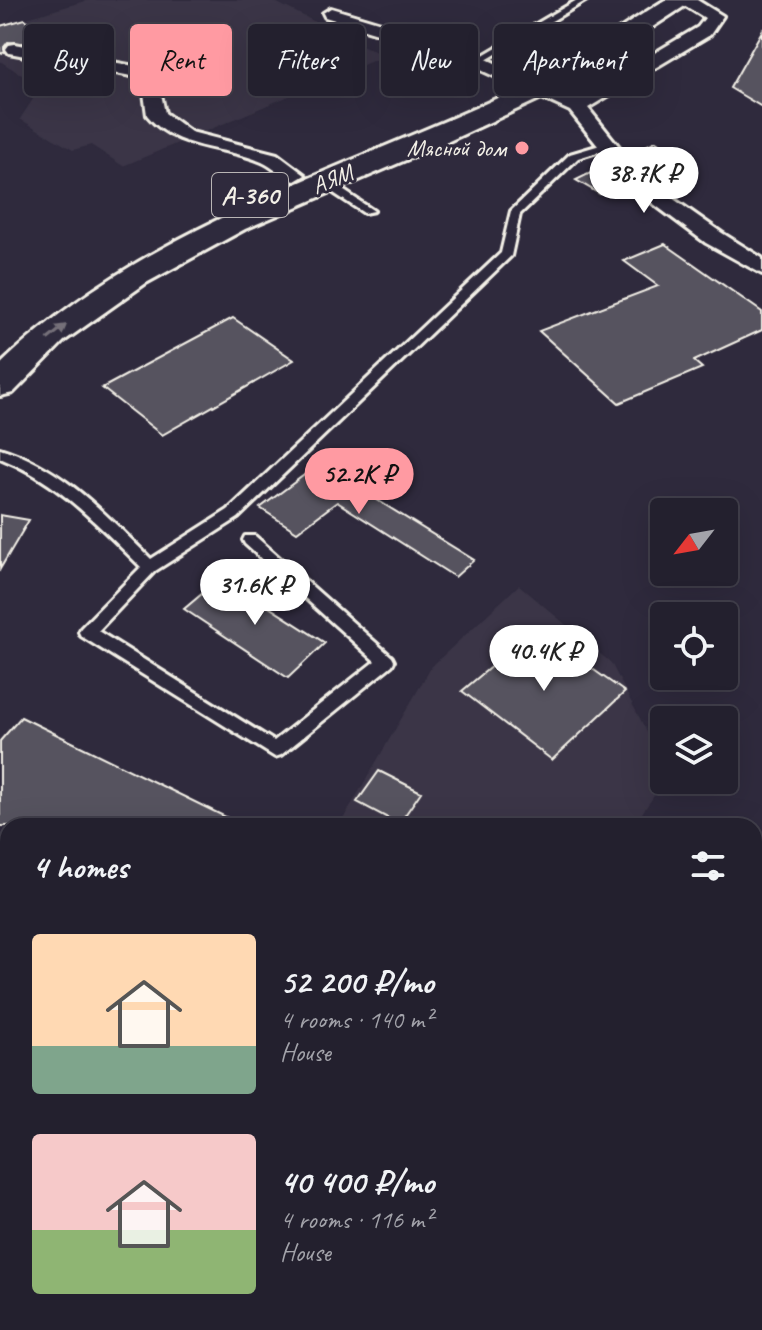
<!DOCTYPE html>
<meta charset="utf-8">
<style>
:root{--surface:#23202e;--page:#2f2d3a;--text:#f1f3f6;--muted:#a3a3aa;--line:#403e4a;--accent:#ff9aa2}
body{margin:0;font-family:Caveat,sans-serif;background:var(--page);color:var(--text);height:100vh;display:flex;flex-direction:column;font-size:30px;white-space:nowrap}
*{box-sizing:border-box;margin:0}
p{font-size:26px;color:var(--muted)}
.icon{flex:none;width:44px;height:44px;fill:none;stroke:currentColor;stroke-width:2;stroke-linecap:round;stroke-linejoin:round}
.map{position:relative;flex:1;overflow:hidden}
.sheet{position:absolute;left:0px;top:818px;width:762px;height:512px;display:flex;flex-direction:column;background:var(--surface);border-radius:24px 24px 0 0;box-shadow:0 8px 32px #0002,0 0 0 2px var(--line)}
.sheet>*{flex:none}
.hud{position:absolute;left:24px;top:24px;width:714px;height:72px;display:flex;gap:16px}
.needle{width:52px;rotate:239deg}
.buttons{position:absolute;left:650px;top:498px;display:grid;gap:16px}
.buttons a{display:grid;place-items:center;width:88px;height:88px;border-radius:8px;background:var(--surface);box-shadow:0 8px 32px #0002,0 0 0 2px var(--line);font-size:40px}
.price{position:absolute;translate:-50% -68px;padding:0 18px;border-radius:28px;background:#fff;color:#222;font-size:26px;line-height:52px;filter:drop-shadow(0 2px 4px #0008)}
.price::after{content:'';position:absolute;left:50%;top:48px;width:24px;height:18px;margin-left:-12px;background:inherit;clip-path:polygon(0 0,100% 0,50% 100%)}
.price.selected{background:var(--accent);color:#111}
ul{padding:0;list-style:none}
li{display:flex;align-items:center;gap:24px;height:200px;padding:0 32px}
li span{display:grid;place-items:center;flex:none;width:224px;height:160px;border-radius:8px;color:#555}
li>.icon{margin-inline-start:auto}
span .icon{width:96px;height:96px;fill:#fffc;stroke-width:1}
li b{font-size:34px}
h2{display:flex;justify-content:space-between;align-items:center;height:96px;padding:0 32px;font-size:34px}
.tag{padding:0 28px;border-radius:8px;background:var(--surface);box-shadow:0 8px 32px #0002,0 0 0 2px var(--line);font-size:28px;line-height:72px}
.tag.selected{background:var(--accent);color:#111}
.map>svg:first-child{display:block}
.built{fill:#3b3647}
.green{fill:#454050;stroke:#9c989c;stroke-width:2}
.building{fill:#56525f;stroke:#f4f1e8;stroke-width:2}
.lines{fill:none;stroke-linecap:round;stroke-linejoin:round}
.lane-casing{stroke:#f4f1e8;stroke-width:6}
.street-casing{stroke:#f4f1e8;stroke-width:6}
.highway-casing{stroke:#f4f1e8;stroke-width:6}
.lane{fill:#2f2a3d;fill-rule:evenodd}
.street{fill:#2f2a3d;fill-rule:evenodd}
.highway{fill:#2f2a3d;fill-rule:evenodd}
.oneway{fill:#747079}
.poi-dot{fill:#ff9aa2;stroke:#2f2a3d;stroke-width:3}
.labels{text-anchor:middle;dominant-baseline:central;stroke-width:6;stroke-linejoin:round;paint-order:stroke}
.far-poi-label{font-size:24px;fill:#f4f1e8;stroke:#2f2a3d;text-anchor:end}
.far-street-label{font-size:24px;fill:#f4f1e8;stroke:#2f2a3d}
.shield{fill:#2f2a3d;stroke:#b9b5b5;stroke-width:2}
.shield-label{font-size:26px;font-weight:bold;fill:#f4f1e8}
</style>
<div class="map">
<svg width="762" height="1330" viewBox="0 0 762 1330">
<rect width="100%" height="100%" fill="#2f2a3d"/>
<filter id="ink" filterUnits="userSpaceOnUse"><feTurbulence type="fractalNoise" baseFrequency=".0125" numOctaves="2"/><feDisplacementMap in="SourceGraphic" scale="16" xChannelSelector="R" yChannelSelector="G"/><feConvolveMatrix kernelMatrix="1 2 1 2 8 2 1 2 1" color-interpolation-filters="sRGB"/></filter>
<g filter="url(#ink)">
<path class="built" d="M 89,0 L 271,0 L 384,56 L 123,166 L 91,145 L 73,150 L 20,119 L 41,87 L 0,61 L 0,26 Z
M 519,585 L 611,663 L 664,765 L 665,780 L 633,826 L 339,826 L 432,666 Z
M 754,898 L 762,899 L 762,1199 L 754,1205 Z
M 502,1322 L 738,1322 L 737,1330 L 500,1330 Z"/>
<path class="green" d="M 762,1199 L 762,1330 L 737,1330 L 738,1322 L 754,1322 L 754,1205 Z"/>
<path class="building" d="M 25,19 L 50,39 L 32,44 L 8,42 L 4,47 L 5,52 L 0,54 L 0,26 Z
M 762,31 L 762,107 L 730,88 Z
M 656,141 L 678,155 L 643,172 L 629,154 Z
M 609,164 L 623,182 L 600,194 L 576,180 Z
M 665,244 L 762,312 L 762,330 L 694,361 L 702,368 L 619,403 L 539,331 L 658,286 L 624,261 Z
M 233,318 L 294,360 L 162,435 L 102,388 Z
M 319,464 L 474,560 L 455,577 L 337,502 L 297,532 L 260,508 Z
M 0,515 L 29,520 L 0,569 Z
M 222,577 L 325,643 L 288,678 L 184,609 Z
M 536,629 L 625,692 L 552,760 L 462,691 Z
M 21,717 L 244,826 L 0,826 L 0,741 Z
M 379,771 L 421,792 L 399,824 L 357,802 Z"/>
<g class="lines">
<g class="lane-casing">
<path id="lane" d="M 577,0 L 587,0 L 481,63 L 473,61 Z
M 607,143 L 611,144 L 611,148 L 578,158 L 520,214 L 511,256 L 238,518 L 155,571 L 98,631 L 274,741 L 375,661 L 245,544 L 243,540 L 245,536 L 255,536 L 392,657 L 394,661 L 392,665 L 281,755 L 275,757 L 81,636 L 79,632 L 81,628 L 141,567 C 97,524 58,481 0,458 L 0,448 C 63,467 106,515 151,559 L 228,510 L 501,253 L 511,211 L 570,154 Z
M 320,180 L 328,180 L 374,211 L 364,213 L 320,184 Z
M 464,1322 L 488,1322 L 485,1330 L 461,1330 Z"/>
</g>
<g class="street-casing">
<path id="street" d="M 676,0 L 697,0 L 723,16 L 710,35 L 588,108 L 645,179 L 722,233 L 762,258 L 762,274 L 706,243 L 631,187 L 570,111 L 446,54 L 325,17 L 323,13 L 331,8 L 458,46 L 576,100 L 698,27 L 705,18 Z
M 15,44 L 156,70 L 165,113 L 191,132 L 277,154 L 305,175 L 295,181 C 282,178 274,167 262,162 C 223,145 176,151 147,115 L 142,78 L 9,53 L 6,49 L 9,45 Z"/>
</g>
<g class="highway-casing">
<path id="highway" d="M 665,0 L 694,0 L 548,95 L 436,147 L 245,229 L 146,283 L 64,341 L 13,393 L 0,396 L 0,365 C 148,223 345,171 526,85 C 574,62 619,28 665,0 Z"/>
</g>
<use href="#lane" class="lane"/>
<use href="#street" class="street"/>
<use href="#highway" class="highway"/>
</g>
<defs><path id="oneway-solid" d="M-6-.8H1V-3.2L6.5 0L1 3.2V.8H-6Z" transform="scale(2)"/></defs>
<use class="oneway" href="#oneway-solid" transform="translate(57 332) rotate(-38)"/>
</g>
<circle class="poi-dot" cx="522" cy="148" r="8"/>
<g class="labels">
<g class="far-poi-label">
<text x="506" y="148">Мясной дом</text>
</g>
<g class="far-street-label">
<text transform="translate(332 179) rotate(-22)">АЯМ</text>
</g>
<rect class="shield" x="212" y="173" width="76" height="44" rx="6"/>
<g class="shield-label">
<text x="250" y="195">А-360</text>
</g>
</g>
</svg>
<div class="buttons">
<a><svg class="needle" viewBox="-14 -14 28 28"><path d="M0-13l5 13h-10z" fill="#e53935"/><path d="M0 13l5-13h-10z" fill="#a3a3aa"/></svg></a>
<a><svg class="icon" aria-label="locate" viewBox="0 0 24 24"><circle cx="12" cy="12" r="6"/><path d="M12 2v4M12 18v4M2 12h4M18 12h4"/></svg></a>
<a><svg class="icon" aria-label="layers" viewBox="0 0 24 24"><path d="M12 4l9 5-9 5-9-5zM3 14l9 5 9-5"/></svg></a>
</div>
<b class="price" style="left:644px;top:215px">38.7K ₽</b>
<b class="price selected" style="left:359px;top:516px">52.2K ₽</b>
<b class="price" style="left:255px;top:627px">31.6K ₽</b>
<b class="price" style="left:544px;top:693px">40.4K ₽</b>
<div class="hud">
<a class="tag">Buy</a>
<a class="tag selected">Rent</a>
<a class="tag">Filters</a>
<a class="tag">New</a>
<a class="tag">Apartment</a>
</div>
<section class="sheet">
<h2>4 homes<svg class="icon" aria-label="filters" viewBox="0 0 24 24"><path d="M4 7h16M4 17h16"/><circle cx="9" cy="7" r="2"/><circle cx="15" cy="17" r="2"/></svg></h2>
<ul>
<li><span style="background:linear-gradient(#ffd9b3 70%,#7fa58c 0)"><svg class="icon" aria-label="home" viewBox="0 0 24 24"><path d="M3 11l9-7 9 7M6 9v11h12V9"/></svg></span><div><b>52 200 ₽/mo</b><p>4 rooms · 140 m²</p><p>House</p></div></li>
<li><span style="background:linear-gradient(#f6c9c9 60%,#8fb573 0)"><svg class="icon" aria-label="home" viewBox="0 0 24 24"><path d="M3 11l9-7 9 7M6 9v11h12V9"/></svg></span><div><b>40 400 ₽/mo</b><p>4 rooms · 116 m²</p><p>House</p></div></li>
</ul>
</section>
</div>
